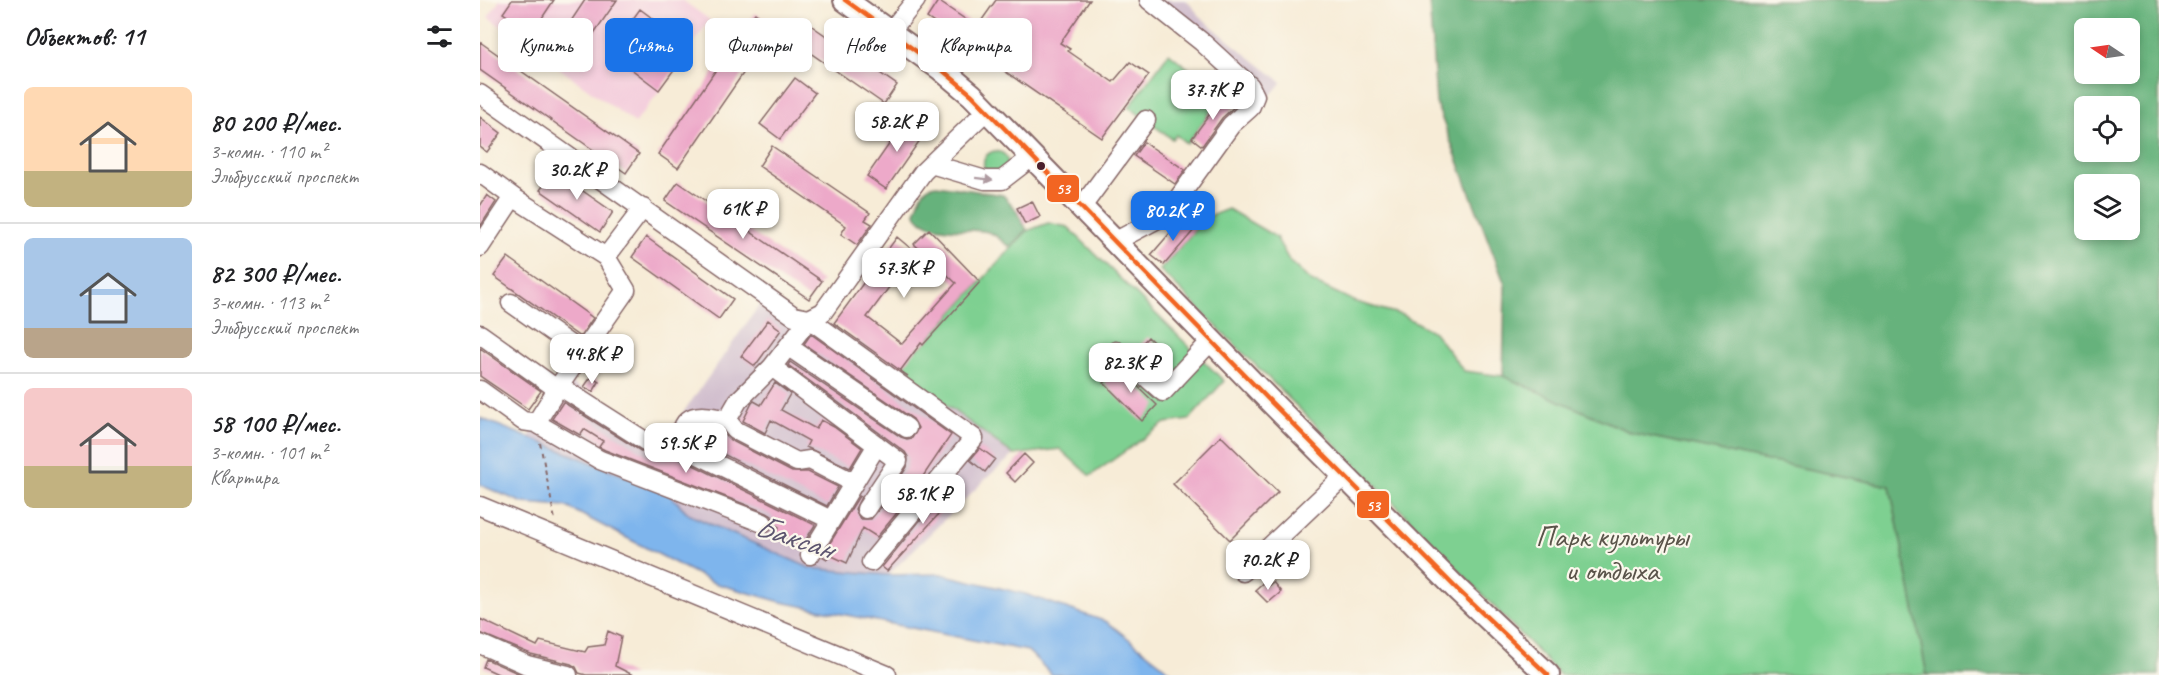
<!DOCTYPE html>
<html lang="ru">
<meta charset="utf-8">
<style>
:root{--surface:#fff;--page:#f2f2f2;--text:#202124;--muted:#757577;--line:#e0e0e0;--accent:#1a73e8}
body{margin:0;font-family:Caveat,sans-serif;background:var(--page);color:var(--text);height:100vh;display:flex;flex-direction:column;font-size:22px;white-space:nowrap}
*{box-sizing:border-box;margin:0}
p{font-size:20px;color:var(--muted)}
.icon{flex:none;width:33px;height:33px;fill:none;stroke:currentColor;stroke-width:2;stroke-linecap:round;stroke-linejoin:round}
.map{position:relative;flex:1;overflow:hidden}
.side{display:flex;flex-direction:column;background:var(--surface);width:480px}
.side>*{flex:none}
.hud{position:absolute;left:18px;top:18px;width:570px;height:54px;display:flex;gap:12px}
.needle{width:39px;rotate:283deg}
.controls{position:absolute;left:1594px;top:18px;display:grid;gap:12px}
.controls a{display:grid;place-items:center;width:66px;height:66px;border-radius:9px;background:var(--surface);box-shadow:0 3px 9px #0003;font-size:30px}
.price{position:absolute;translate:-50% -51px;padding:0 14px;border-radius:12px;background:#fff;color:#222;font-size:20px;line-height:39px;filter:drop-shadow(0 2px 3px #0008)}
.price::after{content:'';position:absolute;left:50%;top:36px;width:18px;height:14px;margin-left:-9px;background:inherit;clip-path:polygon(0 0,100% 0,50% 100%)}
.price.active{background:var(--accent);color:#fff}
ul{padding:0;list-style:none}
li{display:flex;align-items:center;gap:18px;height:150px;padding:0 24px}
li+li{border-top:2px solid var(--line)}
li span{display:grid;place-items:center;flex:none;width:168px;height:120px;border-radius:9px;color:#555}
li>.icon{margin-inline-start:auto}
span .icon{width:72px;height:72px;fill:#fffc;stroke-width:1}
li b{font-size:26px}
h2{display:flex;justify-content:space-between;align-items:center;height:72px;padding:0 24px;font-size:26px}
.pill{padding:0 21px;border-radius:9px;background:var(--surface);box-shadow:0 3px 9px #0003;font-size:21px;line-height:54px}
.pill.active{background:var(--accent);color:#fff}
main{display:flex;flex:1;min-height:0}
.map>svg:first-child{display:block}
.built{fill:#f4cfdd}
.industrial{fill:#d0bdcd}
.green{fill:#7ed091;stroke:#64785e;stroke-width:1.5}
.forest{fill:#66b27b;stroke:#586853;stroke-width:1.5;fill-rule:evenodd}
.water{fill:#7eb5ed;stroke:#646a8c;stroke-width:1.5}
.building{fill:#eda9c9}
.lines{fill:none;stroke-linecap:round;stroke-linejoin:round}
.minor-casing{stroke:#876767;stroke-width:21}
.major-casing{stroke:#876767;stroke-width:26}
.path{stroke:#876767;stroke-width:2;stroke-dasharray:4.5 4.5;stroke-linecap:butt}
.minor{stroke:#fff;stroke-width:18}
.major{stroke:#fff;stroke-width:22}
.bus-1-casing{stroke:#fbf7ec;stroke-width:9}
.bus-1{stroke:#f26522;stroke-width:4.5}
.oneway{fill:#ae9aa0}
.bus-dot{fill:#4a1f2b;stroke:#fbf7ec;stroke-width:2}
.labels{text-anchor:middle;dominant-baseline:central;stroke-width:4.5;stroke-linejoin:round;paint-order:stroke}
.park-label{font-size:30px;fill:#5a544a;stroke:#fbf7ec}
.water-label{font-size:32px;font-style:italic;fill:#5c546f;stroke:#fbf7ec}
.line-badge{stroke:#fbf7ec;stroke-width:2}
.badge-label{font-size:16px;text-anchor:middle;font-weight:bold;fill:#fff}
</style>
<main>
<section class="side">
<h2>Объектов: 11<svg class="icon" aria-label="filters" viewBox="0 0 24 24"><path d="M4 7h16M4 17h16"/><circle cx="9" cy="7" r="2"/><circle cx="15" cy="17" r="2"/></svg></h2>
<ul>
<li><span style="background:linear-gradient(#ffd9b3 70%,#c2b280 0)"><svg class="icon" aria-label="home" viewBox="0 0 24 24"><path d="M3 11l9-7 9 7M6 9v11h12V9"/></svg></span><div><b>80 200 ₽/мес.</b><p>3-комн. · 110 m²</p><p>Эльбрусский проспект</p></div></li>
<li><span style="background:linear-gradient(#a9c7e8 75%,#b9a48a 0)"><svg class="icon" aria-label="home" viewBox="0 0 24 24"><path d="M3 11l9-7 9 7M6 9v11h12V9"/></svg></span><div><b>82 300 ₽/мес.</b><p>3-комн. · 113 m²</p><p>Эльбрусский проспект</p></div></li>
<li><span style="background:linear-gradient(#f6c9c9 65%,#c2b280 0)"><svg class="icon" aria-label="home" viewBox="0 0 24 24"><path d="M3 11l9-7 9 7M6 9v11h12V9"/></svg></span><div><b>58 100 ₽/мес.</b><p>3-комн. · 101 m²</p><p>Квартира</p></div></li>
</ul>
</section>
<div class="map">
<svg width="1679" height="675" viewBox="0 0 1679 675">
<rect width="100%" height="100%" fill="#fbf7ec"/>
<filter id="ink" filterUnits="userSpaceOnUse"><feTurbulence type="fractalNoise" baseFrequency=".0167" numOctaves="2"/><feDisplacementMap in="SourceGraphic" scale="12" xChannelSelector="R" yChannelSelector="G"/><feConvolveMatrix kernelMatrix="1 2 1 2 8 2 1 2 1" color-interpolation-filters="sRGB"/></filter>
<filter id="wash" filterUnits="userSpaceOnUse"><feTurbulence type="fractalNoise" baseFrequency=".008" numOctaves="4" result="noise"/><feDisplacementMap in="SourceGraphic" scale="24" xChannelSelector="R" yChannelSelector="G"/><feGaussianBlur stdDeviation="1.35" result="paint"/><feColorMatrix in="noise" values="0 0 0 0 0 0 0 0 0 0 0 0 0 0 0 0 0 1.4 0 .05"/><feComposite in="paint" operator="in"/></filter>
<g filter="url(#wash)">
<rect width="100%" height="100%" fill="#f7ecd7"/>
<path class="built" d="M 20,0 L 202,0 L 230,20 L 179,92 L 155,123 L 8,17 Z"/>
<path class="industrial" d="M 680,0 L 706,0 L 723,19 L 754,45 L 802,82 L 789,97 L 779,91 Z
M 281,303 L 327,332 L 353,323 L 349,329 L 372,345 L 376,340 L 400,357 L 395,363 L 423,383 L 428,376 L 534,455 L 511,474 L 408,575 L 330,568 L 210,515 L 188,493 L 49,437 L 86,380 L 185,438 Z"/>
<path class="green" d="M 689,53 L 743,96 L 707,144 L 696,135 L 692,139 L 649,107 Z
M 514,151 C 529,152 530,162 524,173 L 506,172 C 501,163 504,154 514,151 Z
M 748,209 L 796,237 L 810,262 L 831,281 L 876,302 L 922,315 L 954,332 L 984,371 L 1023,376 L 1152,433 L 1410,486 L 1447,675 L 1080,675 L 910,499 L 680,270 L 725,218 Z
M 568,223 L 588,227 L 744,381 L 709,420 L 685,423 L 610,476 L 580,449 L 534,455 L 420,371 L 433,352 L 443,345 L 547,231 Z"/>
<path class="forest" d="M 949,0 L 1679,0 L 1679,675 L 1447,675 L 1410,486 L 1152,433 L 1023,376 L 1025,285 L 956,103 ZM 1605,28 L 1650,28 L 1650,74 L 1605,74 ZM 1605,106 L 1650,106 L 1650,152 L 1605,152 ZM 1605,184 L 1650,184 L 1650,230 L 1605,230 Z
M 457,185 L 523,195 L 534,207 L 547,230 L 531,247 C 522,243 518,235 508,232 C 486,227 444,235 435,212 C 441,198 441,186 457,185 Z"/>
<path class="water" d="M 0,418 L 188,493 L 210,515 L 330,568 L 407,575 L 461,574 L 545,594 L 627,622 L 695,675 L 572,675 L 548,651 L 301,602 L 234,583 L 85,506 L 43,503 L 0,485 Z"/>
<g id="blocks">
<path class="building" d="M 32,0 L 74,0 L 52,33 L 23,13 Z
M 105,0 L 137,0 L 110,39 L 89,24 Z
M 516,0 L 610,0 L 580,43 L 590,49 L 588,51 L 633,82 L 650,62 L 669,75 L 622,138 L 447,18 L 458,1 L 497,27 Z
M 160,9 L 180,24 L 173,33 L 204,56 L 179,90 L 129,52 Z
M 275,13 L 295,27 L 198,168 L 178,154 Z
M 329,24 L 417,85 L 404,104 L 316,43 Z
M 0,42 L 159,154 L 146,173 L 0,70 Z
M 315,78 L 335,93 L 300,139 L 280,124 Z
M 743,96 L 755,106 L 742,118 L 722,146 L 712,138 Z
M 0,117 L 21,133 L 7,152 L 0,147 Z
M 428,117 L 447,130 L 406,189 L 387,176 Z
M 664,142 L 705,170 L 695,184 L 654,156 Z
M 292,146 L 390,213 L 385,220 L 392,224 L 377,245 L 361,234 L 366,226 L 279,166 Z
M 74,171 L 133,212 L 120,232 L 60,190 Z
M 198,182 L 342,281 L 329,299 L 185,201 Z
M 7,195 L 16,202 L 0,227 L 0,206 Z
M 552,201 L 560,217 L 545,224 L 537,208 Z
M 703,218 L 715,229 L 684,265 L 671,255 Z
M 449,229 L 500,282 L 443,345 L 441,343 L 420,371 L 428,376 L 354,323 L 417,237 L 435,252 L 387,317 L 422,344 L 476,283 L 434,244 Z
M 166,237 L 253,299 L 239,319 L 152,257 Z
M 28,257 L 113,318 L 100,337 L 14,276 Z
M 288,320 L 301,330 L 275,366 L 261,356 Z
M 331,334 L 471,435 L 425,503 L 397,537 L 383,528 L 367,563 L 350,555 L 347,559 L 342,556 L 379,496 L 381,497 L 375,509 L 380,519 L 391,519 L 401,507 L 410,511 L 417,496 L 410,493 L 427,467 L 428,457 L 425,452 L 308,365 L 310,362 L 421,437 L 427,439 L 432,438 L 438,428 L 433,419 L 324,344 Z
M 668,337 L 676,345 L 662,359 L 654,352 Z
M 0,348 L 61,391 L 48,409 L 0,376 Z
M 639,368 L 677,405 L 662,421 L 624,383 Z
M 111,377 L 119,382 L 113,392 L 104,387 Z
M 295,383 L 310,394 L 301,410 L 336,429 L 341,420 L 354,427 L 382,448 L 370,468 L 326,447 L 329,441 L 291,420 L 285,433 L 263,421 L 272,403 L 274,401 L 281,405 Z
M 83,402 L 167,455 L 187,459 L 187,457 L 197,457 L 335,525 L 322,546 L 296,534 L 299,527 L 294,524 L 292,516 L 287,513 L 125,450 L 119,447 L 123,441 L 104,429 L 100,435 L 72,419 Z
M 243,433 L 250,440 L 312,472 L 328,472 L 358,487 L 347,506 L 235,450 Z
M 741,436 L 798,492 L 750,540 L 693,484 Z
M 500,448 L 515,459 L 505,472 L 490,460 Z
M 544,454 L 553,463 L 535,482 L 526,473 Z
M 469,485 L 478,493 L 407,571 L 402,567 Z
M 785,581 L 788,586 L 793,582 L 801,592 L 788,603 L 775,590 Z
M 0,619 L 57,646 L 60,641 L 105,652 L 108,647 L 124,645 L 128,631 L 141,637 L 135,666 L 153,675 L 106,675 L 99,673 L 96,667 L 91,664 L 51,654 L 0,633 Z
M 6,659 L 42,675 L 20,675 L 3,667 Z"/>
</g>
</g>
<g filter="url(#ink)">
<use href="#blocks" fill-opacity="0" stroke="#876767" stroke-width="1.5"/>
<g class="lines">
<g class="minor-casing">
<path id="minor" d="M 410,32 L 436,0
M 0,94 L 314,316 L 329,319 L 343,312 L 443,172 L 507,110
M 451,164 L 505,180 L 522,180 L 552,157
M 0,173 L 33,197 L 126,257 L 163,208
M 601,208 L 666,120
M 634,242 L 687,214 L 751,125 L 770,108 L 775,96 L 770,86 L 722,42 L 669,0
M 0,247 L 33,197
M 126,257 L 146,290 L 79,386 L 173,446 L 200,446 L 351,520
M 31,303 L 102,353
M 0,334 L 77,389
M 309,347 L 427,428
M 636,351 L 683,392 L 731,341
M 292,367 L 418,461 L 386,509
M 79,386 L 56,423 L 120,460 L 283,523
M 0,390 L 43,421 L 56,423
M 247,420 L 255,430 L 317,462 L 330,460 L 374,483
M 200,446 C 200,410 220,414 247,420 L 258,401 L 292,367 L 329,319 L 494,438 L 391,562
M 0,506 L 407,675
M 330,555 L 397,445
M 763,572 L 865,475
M 0,644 L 47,665 L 88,675"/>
</g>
<g class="major-casing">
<path id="major" d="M 365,0 L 461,69 L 492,95 L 791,402 L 979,591 L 1068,675"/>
</g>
<path class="path" d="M 60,443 L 75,520"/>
<use href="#minor" class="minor"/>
<use href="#major" class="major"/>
<g class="bus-1-casing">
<path id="bus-1" d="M 365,0 L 461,69 L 492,95 L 791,402 L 979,591 L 1068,675"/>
</g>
<use href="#bus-1" class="bus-1"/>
</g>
<defs><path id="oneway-solid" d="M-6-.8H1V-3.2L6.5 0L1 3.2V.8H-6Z" transform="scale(1.5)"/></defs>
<use class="oneway" href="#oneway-solid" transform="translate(504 179) rotate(7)"/>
</g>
<circle class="bus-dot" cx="561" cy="166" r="5"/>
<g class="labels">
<g class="park-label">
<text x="1132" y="536">Парк культуры<tspan x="1132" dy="34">и отдыха</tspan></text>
</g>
<g class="water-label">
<text transform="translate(314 537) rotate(18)">Баксан</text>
</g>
</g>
<g class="line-badge">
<rect x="566" y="174" width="34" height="29" rx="6" fill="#f26522"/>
<rect x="876" y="490" width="34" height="29" rx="6" fill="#f26522"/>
</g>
<g class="badge-label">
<text x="583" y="194">53</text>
<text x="893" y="511">53</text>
</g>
</svg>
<div class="controls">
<a><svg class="needle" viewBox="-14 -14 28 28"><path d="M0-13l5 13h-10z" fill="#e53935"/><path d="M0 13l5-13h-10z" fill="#757577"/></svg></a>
<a><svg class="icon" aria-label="locate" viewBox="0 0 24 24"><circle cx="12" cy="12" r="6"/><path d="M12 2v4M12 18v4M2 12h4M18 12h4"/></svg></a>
<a><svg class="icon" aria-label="layers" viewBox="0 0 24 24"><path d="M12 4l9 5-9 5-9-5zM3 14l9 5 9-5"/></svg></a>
</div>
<b class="price" style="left:733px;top:121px">37.7K ₽</b>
<b class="price" style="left:417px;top:153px">58.2K ₽</b>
<b class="price" style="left:97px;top:201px">30.2K ₽</b>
<b class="price" style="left:263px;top:240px">61K ₽</b>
<b class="price active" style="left:693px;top:242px">80.2K ₽</b>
<b class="price" style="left:424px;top:299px">57.3K ₽</b>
<b class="price" style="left:112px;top:385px">44.8K ₽</b>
<b class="price" style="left:651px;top:394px">82.3K ₽</b>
<b class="price" style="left:206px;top:474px">59.5K ₽</b>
<b class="price" style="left:443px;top:525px">58.1K ₽</b>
<b class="price" style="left:788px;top:591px">70.2K ₽</b>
<div class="hud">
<a class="pill">Купить</a>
<a class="pill active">Снять</a>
<a class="pill">Фильтры</a>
<a class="pill">Новое</a>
<a class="pill">Квартира</a>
</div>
</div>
</main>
